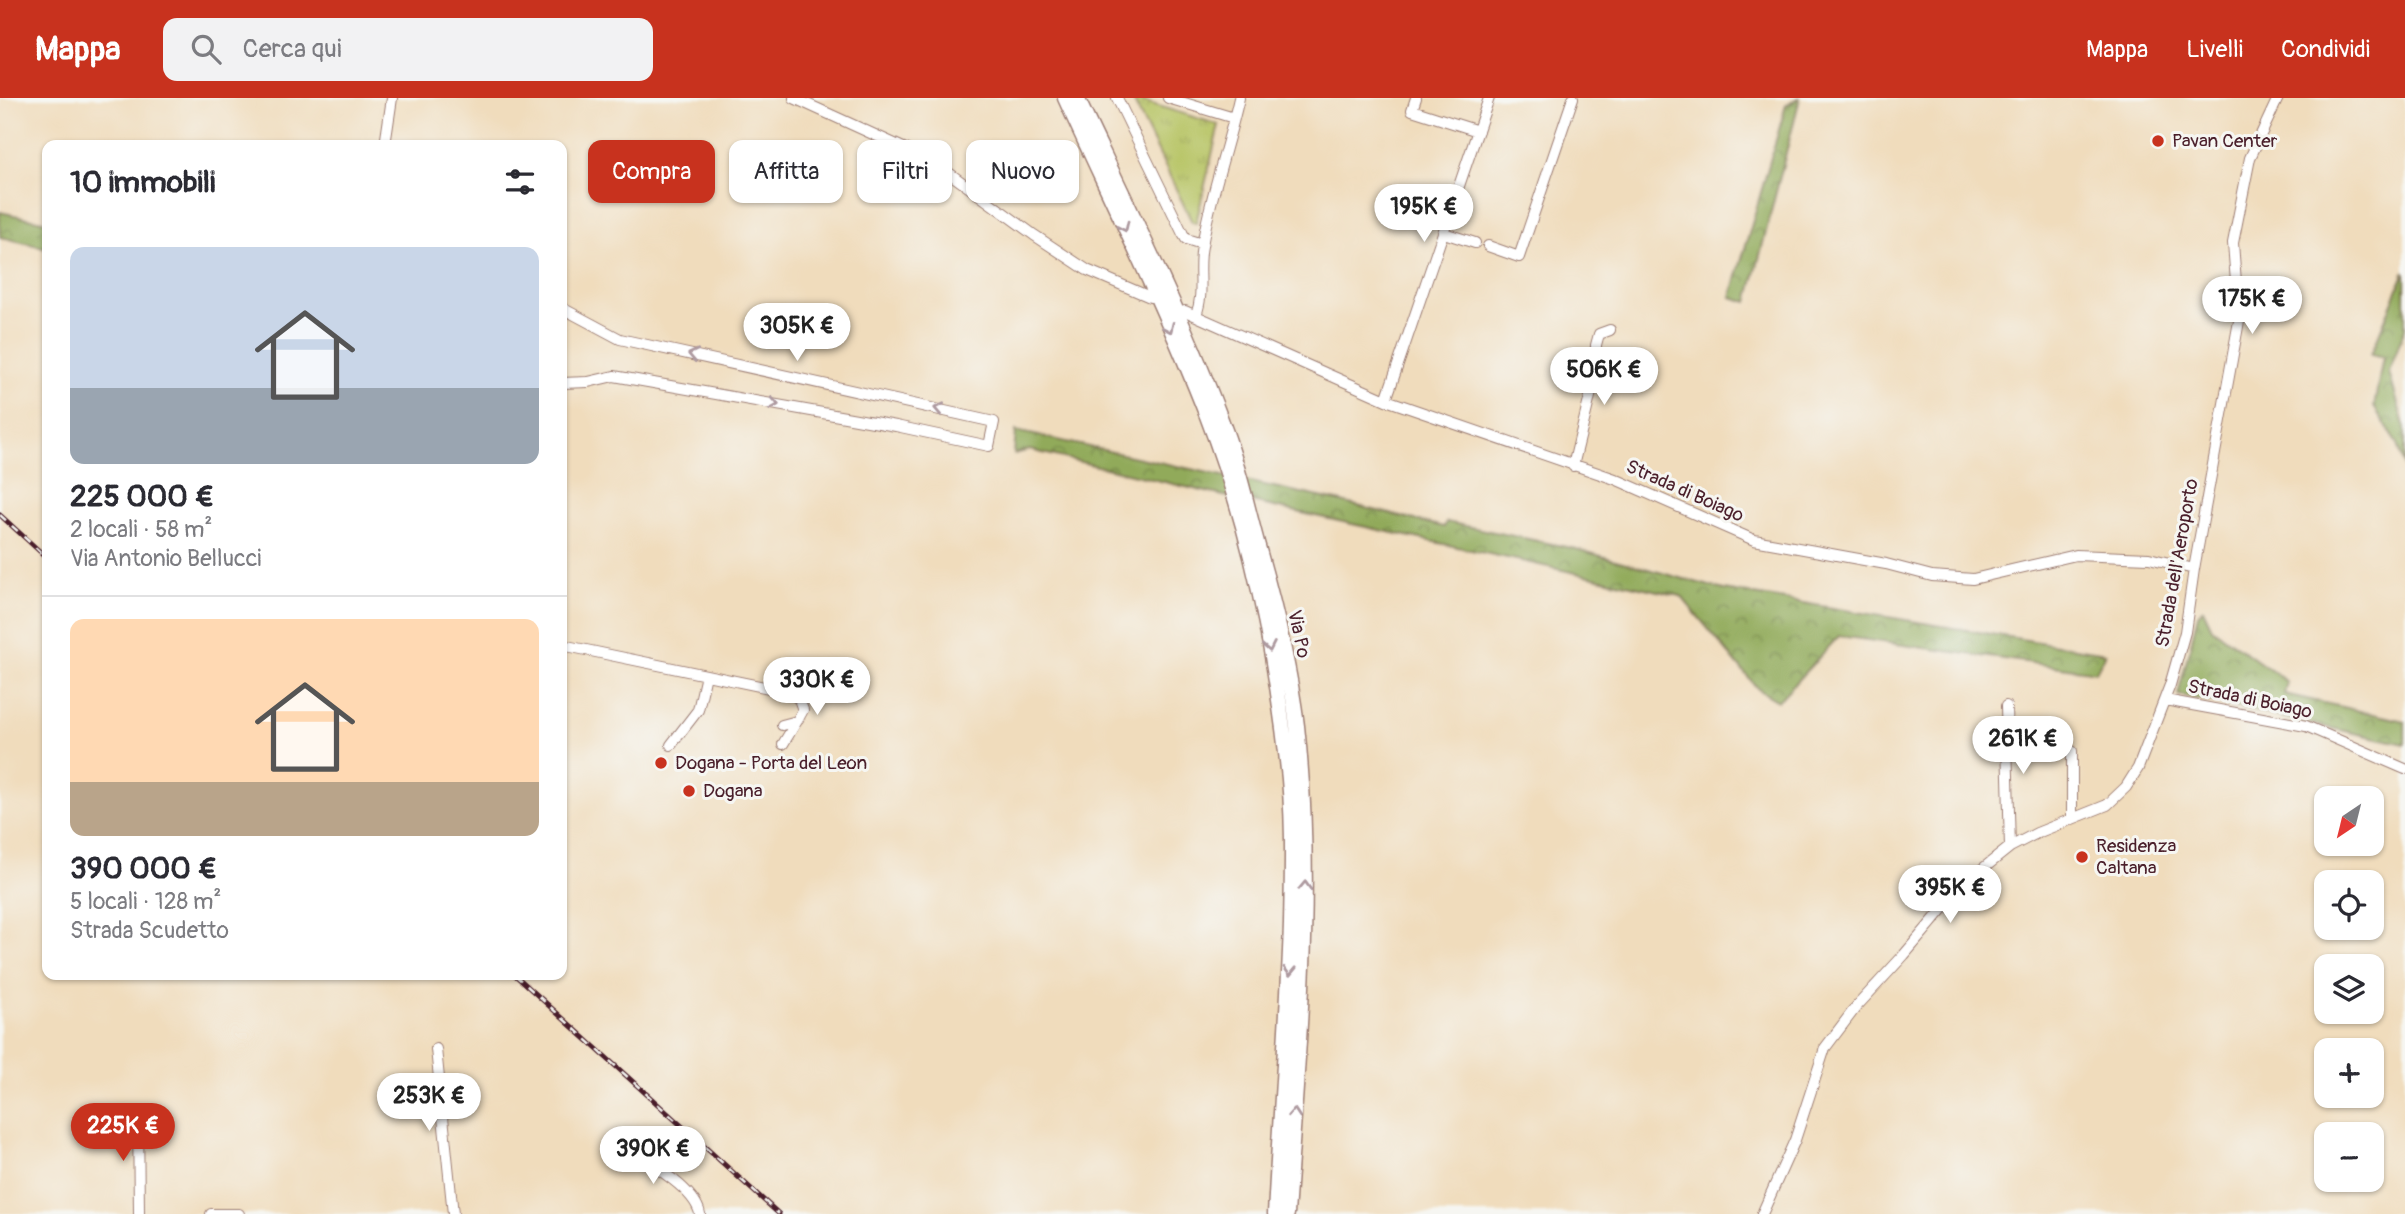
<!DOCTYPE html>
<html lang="it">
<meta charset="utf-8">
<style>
:root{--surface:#fff;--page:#f2f2f3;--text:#2b2b33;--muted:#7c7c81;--line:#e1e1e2;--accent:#c8321e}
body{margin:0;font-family:Pangolin,sans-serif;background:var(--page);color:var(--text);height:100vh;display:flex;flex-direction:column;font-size:26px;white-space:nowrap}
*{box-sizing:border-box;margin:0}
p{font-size:23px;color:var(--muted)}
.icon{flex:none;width:38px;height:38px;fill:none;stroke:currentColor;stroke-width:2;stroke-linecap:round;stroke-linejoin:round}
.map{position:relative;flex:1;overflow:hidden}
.sheet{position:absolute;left:42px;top:42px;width:525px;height:840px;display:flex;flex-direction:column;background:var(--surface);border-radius:14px;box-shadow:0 2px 5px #0004}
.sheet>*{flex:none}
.top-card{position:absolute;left:588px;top:42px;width:665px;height:63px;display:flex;gap:14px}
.needle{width:46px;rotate:215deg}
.tools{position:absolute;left:2314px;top:688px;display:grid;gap:14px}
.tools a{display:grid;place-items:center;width:70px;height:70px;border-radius:14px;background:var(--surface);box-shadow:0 2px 5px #0004;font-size:35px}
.price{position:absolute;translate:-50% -60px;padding:0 16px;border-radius:24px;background:#fff;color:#222;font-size:23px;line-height:46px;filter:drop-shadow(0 2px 4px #0008)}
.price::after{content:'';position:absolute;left:50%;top:42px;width:21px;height:16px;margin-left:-10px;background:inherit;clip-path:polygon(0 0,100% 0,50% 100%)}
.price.current{background:var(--accent);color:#fff}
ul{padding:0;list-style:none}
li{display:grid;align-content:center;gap:14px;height:371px;padding:0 28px}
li+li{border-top:2px solid var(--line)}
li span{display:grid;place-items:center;height:217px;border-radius:14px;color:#555}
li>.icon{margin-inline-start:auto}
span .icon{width:126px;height:126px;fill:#fffc;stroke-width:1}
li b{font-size:30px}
h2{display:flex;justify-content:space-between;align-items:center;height:84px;padding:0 28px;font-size:30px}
.pill{padding:0 24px;border-radius:14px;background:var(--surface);box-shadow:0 2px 5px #0004;font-size:24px;line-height:63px}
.pill.current{background:var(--accent);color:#fff}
header{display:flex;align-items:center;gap:42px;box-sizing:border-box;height:98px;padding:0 35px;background:var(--accent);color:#fff}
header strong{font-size:33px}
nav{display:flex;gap:38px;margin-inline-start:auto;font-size:24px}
.search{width:490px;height:63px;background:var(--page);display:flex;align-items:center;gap:18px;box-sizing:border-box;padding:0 24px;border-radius:14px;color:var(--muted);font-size:26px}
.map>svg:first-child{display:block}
.grass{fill:url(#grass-tufts);stroke:#807248;stroke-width:2}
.forest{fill:url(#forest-crowns);stroke:#6e6442;stroke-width:2}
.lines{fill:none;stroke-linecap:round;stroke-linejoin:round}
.minor-casing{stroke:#9d7e74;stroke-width:12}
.highway-casing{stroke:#9d7e74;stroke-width:17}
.minor{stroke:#fff;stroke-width:10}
.highway{stroke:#fff;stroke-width:14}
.rail-casing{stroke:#4a1f2b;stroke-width:5}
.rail{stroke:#f6f6f2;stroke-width:2.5;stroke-dasharray:8;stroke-linecap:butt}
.oneway{stroke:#ae9aa0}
.poi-dot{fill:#c8321e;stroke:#f6f6f2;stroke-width:2.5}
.labels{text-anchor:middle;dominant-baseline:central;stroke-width:6;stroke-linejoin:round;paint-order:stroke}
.poi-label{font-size:19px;fill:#4a1f2b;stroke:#f6f6f2;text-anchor:start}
.street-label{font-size:19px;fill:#4a1f2b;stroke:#f6f6f2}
</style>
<header>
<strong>Mappa</strong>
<div class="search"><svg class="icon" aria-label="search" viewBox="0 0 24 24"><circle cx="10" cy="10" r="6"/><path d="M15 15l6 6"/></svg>Cerca qui</div>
<nav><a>Mappa</a><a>Livelli</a><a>Condividi</a></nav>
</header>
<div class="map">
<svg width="2405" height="1116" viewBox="0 0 2405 1116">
<defs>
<pattern id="grass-tufts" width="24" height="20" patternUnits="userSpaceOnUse" patternTransform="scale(1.75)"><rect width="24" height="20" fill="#b7c465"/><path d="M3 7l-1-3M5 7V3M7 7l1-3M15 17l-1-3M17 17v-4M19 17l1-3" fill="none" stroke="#9fa858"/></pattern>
<pattern id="forest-crowns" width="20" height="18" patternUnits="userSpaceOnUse" patternTransform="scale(1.75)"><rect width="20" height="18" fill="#91aa5a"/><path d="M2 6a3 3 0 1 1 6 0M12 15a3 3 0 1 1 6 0" fill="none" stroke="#788a4b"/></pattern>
</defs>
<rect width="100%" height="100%" fill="#f6f6f2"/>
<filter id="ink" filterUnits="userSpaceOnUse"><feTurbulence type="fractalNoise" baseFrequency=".0143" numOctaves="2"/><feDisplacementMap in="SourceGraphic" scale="14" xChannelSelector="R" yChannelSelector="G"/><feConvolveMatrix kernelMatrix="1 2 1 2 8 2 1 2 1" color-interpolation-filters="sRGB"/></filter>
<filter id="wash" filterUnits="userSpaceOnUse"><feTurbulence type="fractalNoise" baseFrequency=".00686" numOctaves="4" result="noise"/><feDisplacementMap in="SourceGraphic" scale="28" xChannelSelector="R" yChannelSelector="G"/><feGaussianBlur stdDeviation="1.57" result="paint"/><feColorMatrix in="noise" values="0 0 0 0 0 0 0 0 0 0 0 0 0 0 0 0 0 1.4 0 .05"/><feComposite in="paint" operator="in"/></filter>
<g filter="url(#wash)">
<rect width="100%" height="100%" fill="#f0dcbc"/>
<path class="grass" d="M 1136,1 L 1219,27 L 1196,125 L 1192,124 L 1134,4 Z"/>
<path class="forest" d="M 1800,0 L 1748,204 L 1731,199 L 1786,7 Z
M 0,114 L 47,124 L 47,150 L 0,139 Z
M 2405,173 L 2405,230 L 2389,274 L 2405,331 L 2405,370 L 2398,346 L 2374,309 L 2383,259 L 2371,256 Z
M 1016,333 L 1329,401 L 1444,429 L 1447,424 L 1576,451 L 1724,492 L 2106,555 L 2096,574 L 1839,538 L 1778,603 L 1758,591 L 1681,498 L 1215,396 L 1030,352 L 1014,356 Z
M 2203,511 L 2212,530 L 2287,584 L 2284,596 L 2405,623 L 2405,646 L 2178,597 L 2198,517 Z"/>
</g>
<g filter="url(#ink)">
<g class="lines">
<g class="minor-casing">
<path id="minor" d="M 794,0 L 934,64 L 1034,137 L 1087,172 L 1150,199
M 1117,0 L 1183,136 L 1186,141 L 1202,146
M 1168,0 L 1234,20
M 1416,0 L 1412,12 L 1478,33
M 385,47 L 392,0
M 1444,135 L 1475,145
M 1488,148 L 1519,159 L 1573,0
M 562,210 L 620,241 L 994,324 L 989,348 L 896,328 L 614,278 L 588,284 L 562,285
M 1185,213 L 1386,302 L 1615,381 L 1754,442 L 1886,466 L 1932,478 L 1973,481 L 2076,457 L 2149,460 L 2194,471
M 1196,217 C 1205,194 1197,172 1202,148 C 1210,98 1228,49 1239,0
M 1386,302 L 1489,0
M 1573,368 L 1595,278 L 1596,247 L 1599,236 L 1610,232
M 562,547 L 807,598
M 2165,602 L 2306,628 L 2405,671
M 2006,608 L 2010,749
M 782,627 L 797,623 L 803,612 L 799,601 L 792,596
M 783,646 L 797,623
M 671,647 L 698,612 L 706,577
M 2072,720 L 2072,653
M 436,951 L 453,1116
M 138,1014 L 139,1116
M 610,1059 C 617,1058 625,1057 632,1059 C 654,1065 696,1094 700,1116
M 211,1116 L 239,1116
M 1762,1116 L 1795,1042 L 1825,950 L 1856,909 L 1904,857 L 1965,785 L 2010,749 L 2037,735 L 2107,707 L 2126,689 L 2138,670 L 2170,587 L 2185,534 L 2194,471 L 2239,223 L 2233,145 L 2250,60 L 2278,0"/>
</g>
<g class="highway-casing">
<path id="highway" d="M 1065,0 C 1113,105 1165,210 1207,318 C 1249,427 1274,548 1287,663 C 1294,717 1292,772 1291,826 C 1288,923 1280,1019 1275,1116
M 1077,0 C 1129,110 1184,220 1226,335 C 1240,373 1248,413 1259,452 C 1275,509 1290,569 1297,628 C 1315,791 1298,954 1287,1116"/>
</g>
<use href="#minor" class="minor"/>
<use href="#highway" class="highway"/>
<g class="rail-casing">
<path id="rail" d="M 0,417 L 47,460
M 515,877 L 779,1116"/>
</g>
<use href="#rail" class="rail"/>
</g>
<defs><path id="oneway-chevron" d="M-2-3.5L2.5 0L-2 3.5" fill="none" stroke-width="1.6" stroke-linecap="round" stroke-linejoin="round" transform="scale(1.75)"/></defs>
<g class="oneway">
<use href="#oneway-chevron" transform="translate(1124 129) rotate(65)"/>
<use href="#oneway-chevron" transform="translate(1169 230) rotate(66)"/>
<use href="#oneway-chevron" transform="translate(693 257) rotate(-168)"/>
<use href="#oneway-chevron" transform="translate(774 306) rotate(10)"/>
<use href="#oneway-chevron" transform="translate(939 311) rotate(-168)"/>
<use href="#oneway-chevron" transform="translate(1269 549) rotate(79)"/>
<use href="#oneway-chevron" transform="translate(1305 788) rotate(-88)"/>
<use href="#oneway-chevron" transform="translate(1290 873) rotate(92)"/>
<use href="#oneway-chevron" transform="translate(1294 1015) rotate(-86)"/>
</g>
</g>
<g class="poi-dot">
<circle cx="2158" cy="43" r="7"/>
<circle cx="661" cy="665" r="7"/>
<circle cx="689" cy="693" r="7"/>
<circle cx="2082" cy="759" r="7"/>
</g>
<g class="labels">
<g class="poi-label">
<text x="2172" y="43">Pavan Center</text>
<text x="675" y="665">Dogana - Porta del Leon</text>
<text x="703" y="693">Dogana</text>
<text x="2096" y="748">Residenza<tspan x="2096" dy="22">Caltana</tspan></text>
</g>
<g class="street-label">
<text transform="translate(1685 393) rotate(24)">Strada di Boiago</text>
<text transform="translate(2177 465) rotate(-80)">Strada dell'Aeroporto</text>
<text transform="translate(1299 536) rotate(78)">Via Po</text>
<text transform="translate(2250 601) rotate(12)">Strada di Boiago</text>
</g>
</g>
</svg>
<div class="tools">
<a><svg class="needle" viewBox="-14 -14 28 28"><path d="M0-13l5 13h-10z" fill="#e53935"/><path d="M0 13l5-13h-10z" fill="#7c7c81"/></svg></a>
<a><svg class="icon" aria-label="locate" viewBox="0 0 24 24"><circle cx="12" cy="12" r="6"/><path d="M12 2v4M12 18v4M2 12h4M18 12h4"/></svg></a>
<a><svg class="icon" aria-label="layers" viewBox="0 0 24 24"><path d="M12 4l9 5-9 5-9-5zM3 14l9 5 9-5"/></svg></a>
<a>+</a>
<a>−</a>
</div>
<b class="price" style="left:1424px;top:146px">195K €</b>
<b class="price" style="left:2252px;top:238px">175K €</b>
<b class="price" style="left:797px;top:265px">305K €</b>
<b class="price" style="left:1604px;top:309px">506K €</b>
<b class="price" style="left:817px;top:619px">330K €</b>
<b class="price" style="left:2023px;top:678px">261K €</b>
<b class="price" style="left:1950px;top:827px">395K €</b>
<b class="price" style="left:429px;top:1035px">253K €</b>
<b class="price current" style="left:123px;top:1065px">225K €</b>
<b class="price" style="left:653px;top:1088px">390K €</b>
<div class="top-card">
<a class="pill current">Compra</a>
<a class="pill">Affitta</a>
<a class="pill">Filtri</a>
<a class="pill">Nuovo</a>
</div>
<section class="sheet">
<h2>10 immobili<svg class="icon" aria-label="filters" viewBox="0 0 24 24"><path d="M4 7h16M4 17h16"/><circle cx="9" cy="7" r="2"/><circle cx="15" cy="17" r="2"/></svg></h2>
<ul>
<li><span style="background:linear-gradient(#c9d6e8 65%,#9aa5b1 0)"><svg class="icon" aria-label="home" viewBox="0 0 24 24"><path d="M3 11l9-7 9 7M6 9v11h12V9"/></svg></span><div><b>225 000 €</b><p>2 locali · 58 m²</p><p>Via Antonio Bellucci</p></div></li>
<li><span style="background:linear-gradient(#ffd9b3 75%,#b9a48a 0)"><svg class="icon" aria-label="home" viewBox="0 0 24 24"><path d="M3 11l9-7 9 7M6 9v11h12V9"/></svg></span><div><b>390 000 €</b><p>5 locali · 128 m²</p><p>Strada Scudetto</p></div></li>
</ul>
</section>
</div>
